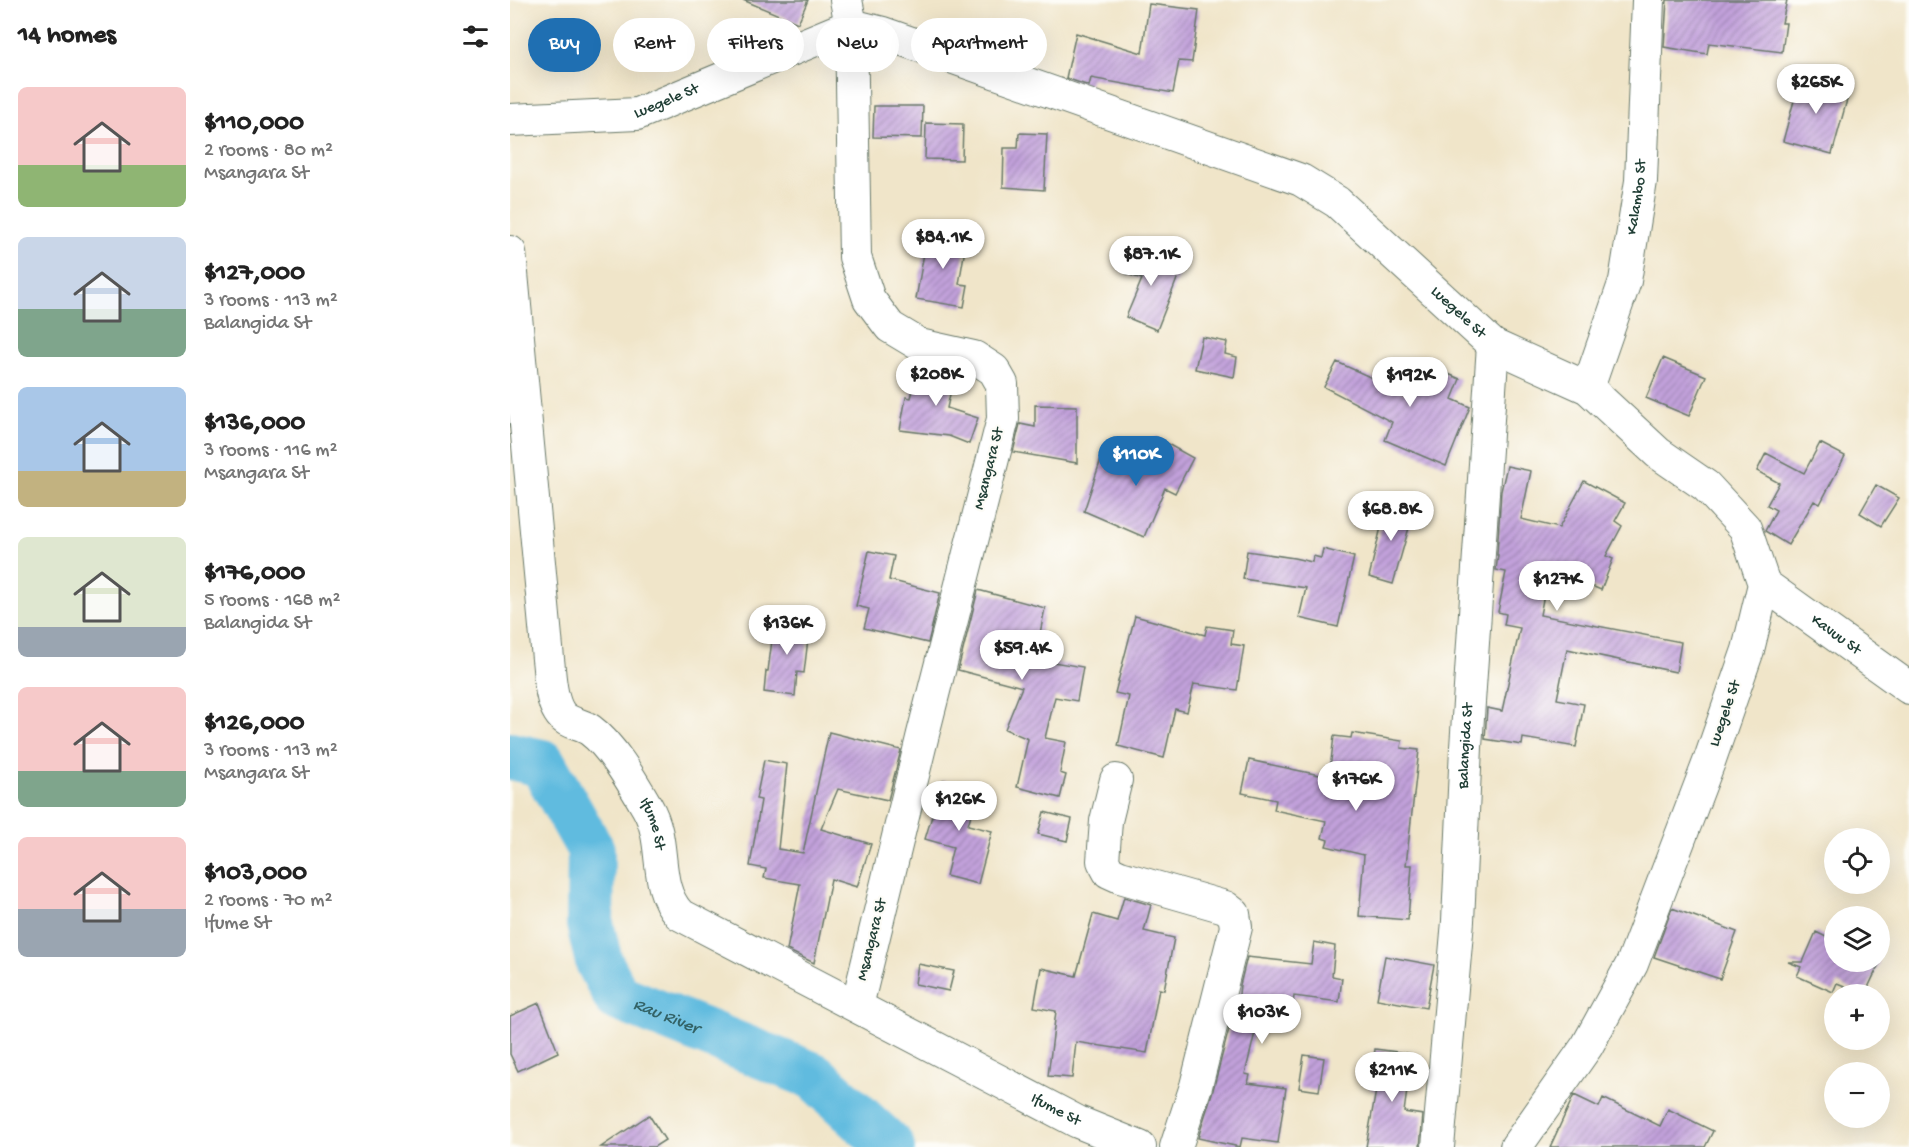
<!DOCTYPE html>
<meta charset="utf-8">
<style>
:root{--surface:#fff;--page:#f6f6f6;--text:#222;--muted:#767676;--accent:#1f6fb2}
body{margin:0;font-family:"Gochi Hand",sans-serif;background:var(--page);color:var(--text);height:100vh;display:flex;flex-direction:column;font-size:22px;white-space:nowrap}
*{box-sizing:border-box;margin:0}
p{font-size:20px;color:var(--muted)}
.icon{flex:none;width:33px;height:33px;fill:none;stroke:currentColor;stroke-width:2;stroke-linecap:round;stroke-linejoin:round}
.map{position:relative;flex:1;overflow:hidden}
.panel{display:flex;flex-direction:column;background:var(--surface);width:510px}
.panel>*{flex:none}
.hud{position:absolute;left:18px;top:18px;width:570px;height:54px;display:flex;gap:12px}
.tools{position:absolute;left:1314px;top:828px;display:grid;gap:12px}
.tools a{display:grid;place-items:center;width:66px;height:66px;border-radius:50%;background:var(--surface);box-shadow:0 6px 24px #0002;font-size:30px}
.price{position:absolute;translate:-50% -51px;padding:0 14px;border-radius:21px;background:#fff;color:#222;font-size:20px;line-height:39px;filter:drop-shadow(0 2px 3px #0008)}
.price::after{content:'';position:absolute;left:50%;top:36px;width:18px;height:14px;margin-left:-9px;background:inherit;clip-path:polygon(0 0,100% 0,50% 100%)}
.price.current{background:var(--accent);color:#fff}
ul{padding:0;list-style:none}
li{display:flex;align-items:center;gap:18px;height:150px;padding:0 18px}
li span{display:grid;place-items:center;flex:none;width:168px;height:120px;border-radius:9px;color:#555}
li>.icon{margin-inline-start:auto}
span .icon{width:72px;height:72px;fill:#fffc;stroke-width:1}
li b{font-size:26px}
h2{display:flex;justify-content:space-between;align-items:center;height:72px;padding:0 18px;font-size:26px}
.tag{padding:0 21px;border-radius:27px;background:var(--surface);box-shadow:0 6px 24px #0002;font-size:21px;line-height:54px}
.tag.current{background:var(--accent);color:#fff}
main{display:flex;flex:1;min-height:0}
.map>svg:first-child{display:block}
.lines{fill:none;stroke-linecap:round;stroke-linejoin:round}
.river{stroke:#61bbdf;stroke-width:48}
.building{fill:url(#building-hatch)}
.minor-casing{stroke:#687868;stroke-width:34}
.minor{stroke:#fff;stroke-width:32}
.labels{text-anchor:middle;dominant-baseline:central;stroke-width:4.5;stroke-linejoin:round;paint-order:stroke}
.street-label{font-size:16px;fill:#1f3d34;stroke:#fdfcf7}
.water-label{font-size:18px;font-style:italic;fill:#336367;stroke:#fdfcf7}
</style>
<main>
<section class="panel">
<h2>14 homes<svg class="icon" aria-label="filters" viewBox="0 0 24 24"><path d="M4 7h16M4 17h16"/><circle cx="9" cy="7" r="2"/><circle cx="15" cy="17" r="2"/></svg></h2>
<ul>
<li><span style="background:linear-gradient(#f6c9c9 65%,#8fb573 0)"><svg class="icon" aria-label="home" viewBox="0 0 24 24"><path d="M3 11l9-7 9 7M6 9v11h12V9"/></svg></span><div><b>$110,000</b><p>2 rooms · 80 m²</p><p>Msangara St</p></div></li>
<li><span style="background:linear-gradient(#c9d6e8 60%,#7fa58c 0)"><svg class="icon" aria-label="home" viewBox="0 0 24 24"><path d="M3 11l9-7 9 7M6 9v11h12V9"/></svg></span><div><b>$127,000</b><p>3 rooms · 113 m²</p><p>Balangida St</p></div></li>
<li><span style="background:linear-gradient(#a9c7e8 70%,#c2b280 0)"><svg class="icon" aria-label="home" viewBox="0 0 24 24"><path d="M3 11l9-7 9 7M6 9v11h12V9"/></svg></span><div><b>$136,000</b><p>3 rooms · 116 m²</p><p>Msangara St</p></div></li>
<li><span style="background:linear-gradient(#dfe7d0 75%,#9aa5b1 0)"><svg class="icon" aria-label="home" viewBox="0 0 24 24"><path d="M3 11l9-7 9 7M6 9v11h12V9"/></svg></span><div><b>$176,000</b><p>5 rooms · 168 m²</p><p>Balangida St</p></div></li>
<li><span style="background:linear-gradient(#f6c9c9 70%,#7fa58c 0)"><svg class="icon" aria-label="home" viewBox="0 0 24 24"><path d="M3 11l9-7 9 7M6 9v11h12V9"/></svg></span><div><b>$126,000</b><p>3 rooms · 113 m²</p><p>Msangara St</p></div></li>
<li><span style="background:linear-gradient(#f6c9c9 60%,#9aa5b1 0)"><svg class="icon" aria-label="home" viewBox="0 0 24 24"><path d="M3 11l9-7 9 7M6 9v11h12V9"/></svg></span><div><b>$103,000</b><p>2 rooms · 70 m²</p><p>Ifume St</p></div></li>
</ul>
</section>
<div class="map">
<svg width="1399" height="1147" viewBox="0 0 1399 1147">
<defs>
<pattern id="building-hatch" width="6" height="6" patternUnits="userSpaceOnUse" patternTransform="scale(1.5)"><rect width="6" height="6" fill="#c2a1db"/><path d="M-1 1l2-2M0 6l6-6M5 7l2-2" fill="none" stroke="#9d84b2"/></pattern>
</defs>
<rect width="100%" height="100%" fill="#fdfcf7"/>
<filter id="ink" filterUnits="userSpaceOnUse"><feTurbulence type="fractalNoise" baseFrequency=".0167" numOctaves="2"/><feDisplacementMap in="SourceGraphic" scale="12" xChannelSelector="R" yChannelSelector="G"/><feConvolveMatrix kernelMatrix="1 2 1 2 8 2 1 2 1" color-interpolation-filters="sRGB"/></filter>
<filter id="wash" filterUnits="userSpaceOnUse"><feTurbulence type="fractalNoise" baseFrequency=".008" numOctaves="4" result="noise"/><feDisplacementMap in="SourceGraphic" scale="24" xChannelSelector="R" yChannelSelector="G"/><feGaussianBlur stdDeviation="1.35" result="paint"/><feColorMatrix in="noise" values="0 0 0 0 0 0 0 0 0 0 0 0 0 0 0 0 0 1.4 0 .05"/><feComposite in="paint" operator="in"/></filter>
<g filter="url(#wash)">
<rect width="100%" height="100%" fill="#f0e5c9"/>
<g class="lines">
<path class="river" id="s1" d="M 0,756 L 32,763 L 81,850 L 80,924 L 89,962 L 107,997 L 304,1076 L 381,1147"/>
</g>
<g id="blocks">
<path class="building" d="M 233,0 L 298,0 L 288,23 Z
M 1157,0 L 1277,0 L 1272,23 L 1276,23 L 1272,52 L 1199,43 L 1197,54 L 1154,47 Z
M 639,4 L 689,10 L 682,62 L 669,61 L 663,93 L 581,78 L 579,86 L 556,78 L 566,33 L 632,53 Z
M 1291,75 L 1340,89 L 1322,154 L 1273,141 Z
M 364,106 L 413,106 L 412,138 L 363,137 Z
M 416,123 L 453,124 L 452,160 L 415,159 Z
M 509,133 L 537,134 L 534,190 L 493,187 L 494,148 L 508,148 Z
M 418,230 L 457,237 L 449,284 L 458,285 L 454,307 L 406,299 Z
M 627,246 L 663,259 L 659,270 L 669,274 L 647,330 L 616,317 L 632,279 L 617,274 Z
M 692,337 L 717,342 L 715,354 L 727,357 L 724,377 L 685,369 Z
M 1153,358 L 1196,376 L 1179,416 L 1136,398 Z
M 908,361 L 950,379 L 942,399 L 960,407 L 936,466 L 875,440 L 882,422 L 814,387 L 827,362 L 895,393 Z
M 410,363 L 445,371 L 437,408 L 468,418 L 459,444 L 439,436 L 390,430 L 396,397 L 401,398 Z
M 525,405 L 567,406 L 567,463 L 503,452 L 510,424 L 525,427 Z
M 645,437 L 683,458 L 665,493 L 655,488 L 634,537 L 574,511 L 592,456 L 628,468 Z
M 1310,443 L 1335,456 L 1310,504 L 1304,501 L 1278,545 L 1255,531 L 1266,510 L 1257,505 L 1269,483 L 1247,471 L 1256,453 L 1294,473 Z
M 997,466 L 1021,471 L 1011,519 L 1049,528 L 1074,481 L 1115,503 L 1105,521 L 1112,526 L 1096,556 L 1103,559 L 1091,590 L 1039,568 L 1030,615 L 1171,642 L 1166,672 L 1057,649 L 1047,699 L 1074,704 L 1066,747 L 1013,738 L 1012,745 L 975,739 L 977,708 L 992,711 L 1010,628 L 994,625 L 996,614 L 988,612 L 996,572 L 986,570 L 988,555 L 987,555 L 991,491 Z
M 1366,485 L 1389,498 L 1371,526 L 1350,513 Z
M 874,502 L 904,510 L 883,584 L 859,577 L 872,523 L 868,522 Z
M 813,549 L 844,557 L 828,627 L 789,618 L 796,588 L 733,579 L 737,551 L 784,558 L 802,562 L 803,556 L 811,558 Z
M 359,551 L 384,556 L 379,580 L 430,593 L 418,643 L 354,628 L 359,609 L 346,606 Z
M 468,590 L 535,608 L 525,659 L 573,667 L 567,701 L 545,697 L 535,738 L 556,742 L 550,773 L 556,775 L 550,798 L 507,787 L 518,739 L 495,729 L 512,687 L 448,670 Z
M 625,616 L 695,635 L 697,626 L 723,630 L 721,644 L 734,646 L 727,690 L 684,684 L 677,712 L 665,709 L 654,758 L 608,746 L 619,696 L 605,693 Z
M 265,617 L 300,622 L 294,673 L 287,672 L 285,696 L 254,692 L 256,671 L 258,671 Z
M 319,732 L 391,750 L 378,800 L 328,789 L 311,829 L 361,844 L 347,887 L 321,879 L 304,963 L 277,950 L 290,884 L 254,878 L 256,869 L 240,866 L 251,800 L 246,799 L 254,760 L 277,764 L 268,849 L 293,853 Z
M 842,733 L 892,741 L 891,748 L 909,750 L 896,865 L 902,865 L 898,920 L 849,916 L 854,855 L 816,846 L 818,840 L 812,838 L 816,821 L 764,810 L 766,800 L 732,793 L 739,760 L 819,777 L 824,736 L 841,738 Z
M 433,780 L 468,790 L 458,825 L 482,831 L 468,884 L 436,876 L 443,847 L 415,839 Z
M 534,812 L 562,819 L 557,841 L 528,834 Z
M 614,897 L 641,905 L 634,931 L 664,938 L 654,990 L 649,989 L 637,1053 L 566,1042 L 562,1078 L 538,1076 L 546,1011 L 524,1007 L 531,968 L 566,976 L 583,914 L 607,921 Z
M 1162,908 L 1227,932 L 1210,979 L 1144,957 Z
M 1306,932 L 1324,941 L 1324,962 L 1370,962 L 1355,994 L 1327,983 L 1323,992 L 1287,976 L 1291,967 L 1278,962 L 1293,962 Z
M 804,942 L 825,946 L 822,976 L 832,978 L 829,1002 L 784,996 L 781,1019 L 749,1016 L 735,1074 L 740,1075 L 738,1083 L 776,1088 L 768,1143 L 732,1138 L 730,1147 L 688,1138 L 703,1090 L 719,1029 L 725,1030 L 730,985 L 737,957 L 801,964 Z
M 875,956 L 924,965 L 916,1008 L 867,999 Z
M 408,964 L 444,971 L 439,991 L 405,984 Z
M 29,1003 L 48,1052 L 8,1071 L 0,1054 L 0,1016 Z
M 865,1049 L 902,1054 L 894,1112 L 913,1115 L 910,1147 L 856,1147 L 866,1090 L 860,1089 Z
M 794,1055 L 814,1058 L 809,1091 L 789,1088 Z
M 1064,1095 L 1089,1107 L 1093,1098 L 1150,1126 L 1158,1109 L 1203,1131 L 1195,1147 L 1040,1147 Z
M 139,1115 L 155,1140 L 144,1147 L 91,1147 Z"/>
</g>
</g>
<g filter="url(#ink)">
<use href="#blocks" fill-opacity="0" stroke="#687868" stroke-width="1.5"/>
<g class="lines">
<g class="minor-casing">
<g id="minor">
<path d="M 336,0 L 341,25 L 345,257 L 359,299 L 380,327 L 410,345 L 464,357 L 484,370 L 492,384 L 493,419 L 413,734 L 347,1006"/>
<path id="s2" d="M 0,120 L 127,114 L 341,25 L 373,33 L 791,180 L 827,202 L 983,345 L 1078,388 L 1148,453 L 1196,486 L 1235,528 L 1254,584 L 1238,650 L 1199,762 L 1122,964 L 1077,1046 L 1006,1147"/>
<path id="s3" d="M 0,252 L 38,659 C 40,675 40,698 49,712 C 56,724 70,723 80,730 C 102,746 123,783 137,807 C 158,843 142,884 169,914 L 568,1122 L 630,1147"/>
<path id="s4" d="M 1078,388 L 1115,281 L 1131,181 L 1138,0"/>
<path id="s5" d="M 1254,584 L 1399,688"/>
<path d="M 606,780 L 596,821 L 593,861 L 599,872 L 610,877 L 715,907 L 724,914 L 726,927 L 686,1086 L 666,1147"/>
<path id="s6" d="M 928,1147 L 948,921 L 956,747 L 983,345"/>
</g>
</g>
<use href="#minor" class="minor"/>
</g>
</g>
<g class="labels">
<g class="street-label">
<text stroke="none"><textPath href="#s2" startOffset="159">Luegele St</textPath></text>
<text stroke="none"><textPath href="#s4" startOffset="198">Kalambo St</textPath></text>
<text stroke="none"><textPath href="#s2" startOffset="1041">Luegele St</textPath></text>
<text transform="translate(480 469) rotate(-76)">Msangara St</text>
<text stroke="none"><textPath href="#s5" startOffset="88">Kavuu St</textPath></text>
<text transform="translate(1216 714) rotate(-71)">Luegele St</text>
<text stroke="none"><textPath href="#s6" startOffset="402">Balangida St</textPath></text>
<text stroke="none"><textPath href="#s3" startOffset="614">Ifume St</textPath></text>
<text transform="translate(363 940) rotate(-76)">Msangara St</text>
<text stroke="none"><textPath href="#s3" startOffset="1134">Ifume St</textPath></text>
</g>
<g class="water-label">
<text stroke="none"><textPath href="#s1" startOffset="338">Rau River</textPath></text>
</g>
</g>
</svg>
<div class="tools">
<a><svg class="icon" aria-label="locate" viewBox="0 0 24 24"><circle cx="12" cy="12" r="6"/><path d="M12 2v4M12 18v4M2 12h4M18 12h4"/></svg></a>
<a><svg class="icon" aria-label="layers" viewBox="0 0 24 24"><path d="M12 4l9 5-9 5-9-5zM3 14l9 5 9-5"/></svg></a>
<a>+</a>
<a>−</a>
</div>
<b class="price" style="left:1306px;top:115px">$265K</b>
<b class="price" style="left:433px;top:270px">$84.1K</b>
<b class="price" style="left:641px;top:287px">$87.1K</b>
<b class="price" style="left:426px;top:407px">$208K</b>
<b class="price" style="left:900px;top:408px">$192K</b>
<b class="price current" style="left:626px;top:487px">$110K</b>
<b class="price" style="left:881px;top:542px">$68.8K</b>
<b class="price" style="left:1047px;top:612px">$127K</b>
<b class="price" style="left:277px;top:656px">$136K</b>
<b class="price" style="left:512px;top:681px">$59.4K</b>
<b class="price" style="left:846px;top:812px">$176K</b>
<b class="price" style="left:449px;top:832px">$126K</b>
<b class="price" style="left:752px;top:1045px">$103K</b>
<b class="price" style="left:882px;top:1103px">$211K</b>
<div class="hud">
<a class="tag current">Buy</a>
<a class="tag">Rent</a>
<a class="tag">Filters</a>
<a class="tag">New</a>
<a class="tag">Apartment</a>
</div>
</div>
</main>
